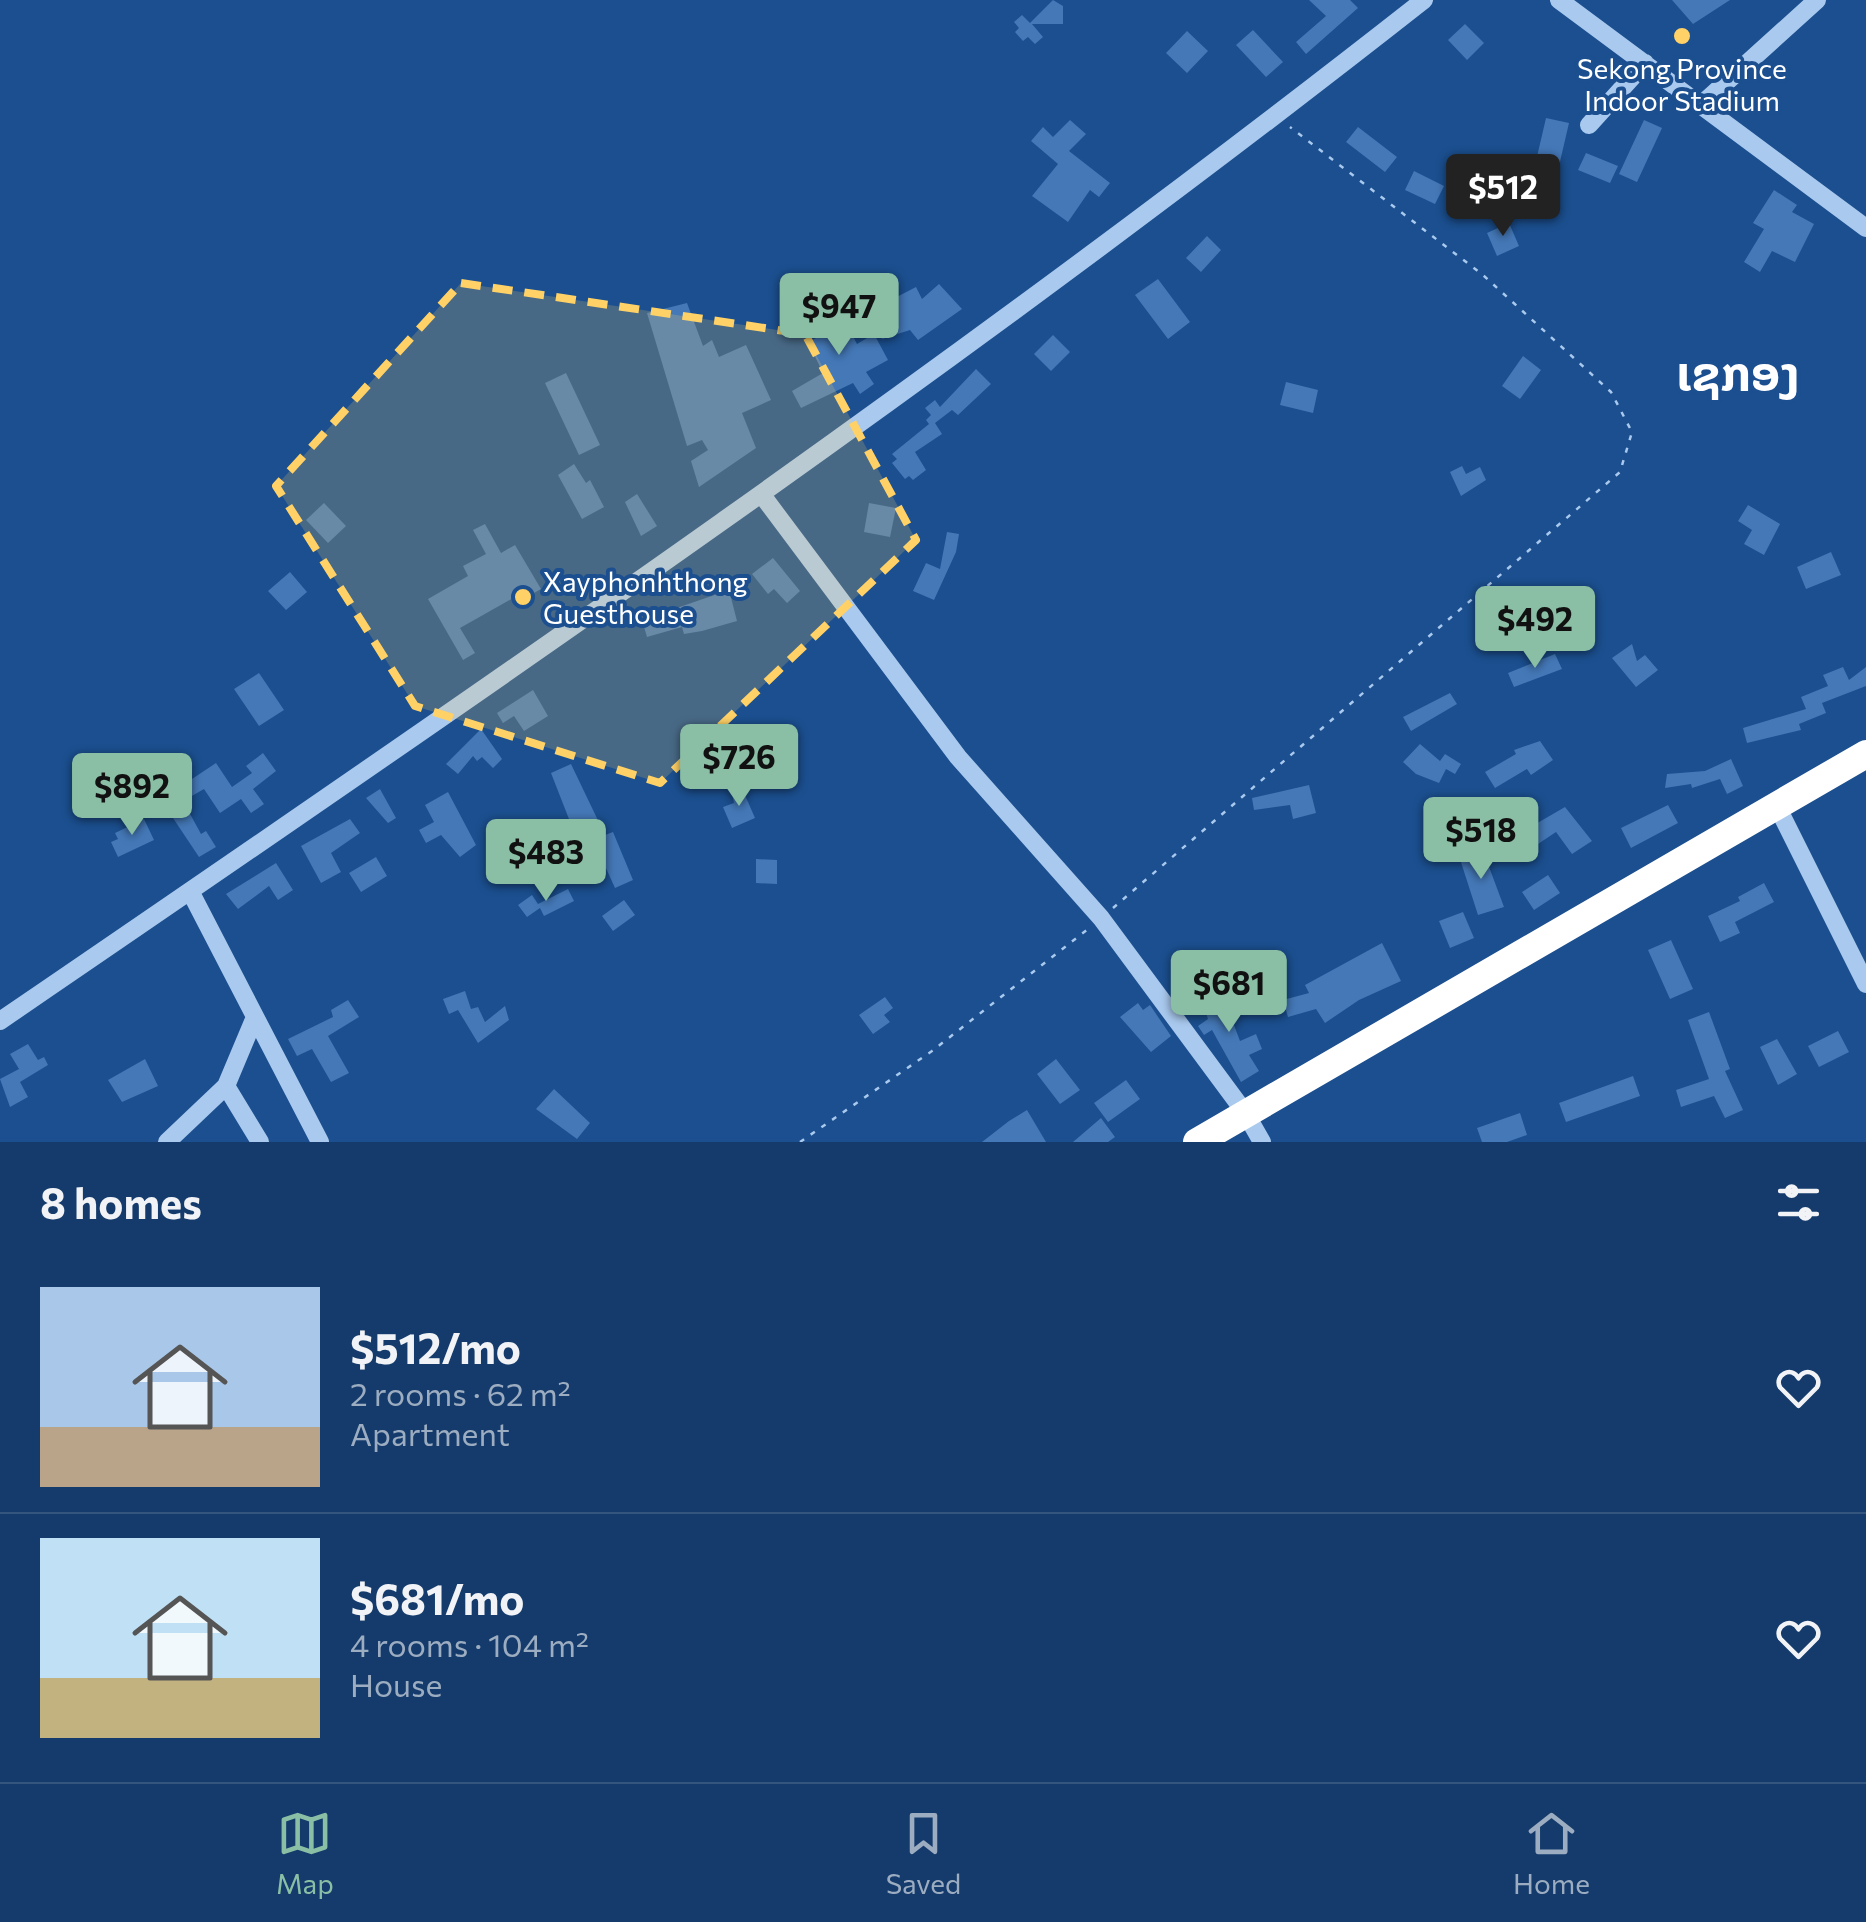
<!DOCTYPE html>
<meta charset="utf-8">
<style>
:root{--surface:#143b6b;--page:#1d4271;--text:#f1f3f6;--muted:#9dadc1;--line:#33557e;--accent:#8abfa5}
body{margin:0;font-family:Commissioner,"Noto Sans Lao",sans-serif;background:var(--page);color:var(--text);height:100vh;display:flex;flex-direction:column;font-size:38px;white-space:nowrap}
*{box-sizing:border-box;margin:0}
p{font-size:32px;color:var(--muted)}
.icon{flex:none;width:55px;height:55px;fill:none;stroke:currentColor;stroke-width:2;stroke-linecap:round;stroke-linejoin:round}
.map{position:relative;height:1142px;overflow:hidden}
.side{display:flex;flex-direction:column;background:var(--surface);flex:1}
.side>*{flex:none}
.price{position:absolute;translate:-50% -85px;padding:0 22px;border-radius:10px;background:var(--accent);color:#111;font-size:32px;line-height:65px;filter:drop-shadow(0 2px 5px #0008)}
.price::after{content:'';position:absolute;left:50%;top:60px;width:30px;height:22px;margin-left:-15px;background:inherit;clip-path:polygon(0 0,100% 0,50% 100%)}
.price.active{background:#222;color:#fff}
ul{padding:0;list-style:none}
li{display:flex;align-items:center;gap:30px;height:250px;padding:0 40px}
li+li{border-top:2px solid var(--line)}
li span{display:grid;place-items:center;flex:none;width:280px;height:200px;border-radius:0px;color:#555}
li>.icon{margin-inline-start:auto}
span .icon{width:120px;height:120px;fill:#fffc;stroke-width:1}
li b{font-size:42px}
h2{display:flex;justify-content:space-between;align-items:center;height:120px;padding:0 40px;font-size:42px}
.tabs{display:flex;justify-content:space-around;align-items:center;height:140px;border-top:2px solid var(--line);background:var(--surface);font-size:28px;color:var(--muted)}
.tabs a{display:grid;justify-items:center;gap:5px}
.tabs .active{color:var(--accent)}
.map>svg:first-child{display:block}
.building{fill:#4478b7}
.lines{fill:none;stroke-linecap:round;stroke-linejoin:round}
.path{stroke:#a9c9ee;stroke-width:2.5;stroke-dasharray:5 8;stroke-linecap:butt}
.minor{stroke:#a9c9ee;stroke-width:18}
.highway{stroke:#fff;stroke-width:28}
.marked{fill:#ffd166;fill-opacity:0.2;stroke:#ffd166;stroke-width:8;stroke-dasharray:20 12;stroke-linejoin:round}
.poi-dot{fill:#ffd166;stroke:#1b4f8f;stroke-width:4}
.labels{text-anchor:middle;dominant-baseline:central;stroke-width:8;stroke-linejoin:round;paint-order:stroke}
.poi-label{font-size:28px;fill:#fff;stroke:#1b4f8f}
.town-label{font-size:48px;font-weight:bold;fill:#fff;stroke:#1b4f8f}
</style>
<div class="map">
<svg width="1866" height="1142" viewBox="0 0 1866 1142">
<rect width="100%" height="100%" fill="#1b4f8f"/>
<path class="building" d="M 1053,0 L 1063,6 L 1063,24 L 1032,24 L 1043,37 L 1035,44 L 1028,37 L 1023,41 L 1015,32 L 1019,28 L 1014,22 L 1022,15 L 1030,23 Z
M 1309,0 L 1350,0 L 1358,8 L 1306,54 L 1296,42 L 1326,16 Z
M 1672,0 L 1730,0 L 1693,24 Z
M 1465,24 L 1484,43 L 1467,60 L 1448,40 Z
M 1253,30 L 1283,62 L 1266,77 L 1236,45 Z
M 1187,31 L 1208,51 L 1187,73 L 1166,53 Z
M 1546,118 L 1569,123 L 1559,166 L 1536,161 Z
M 1070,120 L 1086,134 L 1069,151 L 1110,183 L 1099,197 L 1090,190 L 1068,222 L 1032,196 L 1058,164 L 1031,141 L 1043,127 L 1053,137 Z
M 1644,120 L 1662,128 L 1637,182 L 1619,174 Z
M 1358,127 L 1397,157 L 1385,172 L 1346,142 Z
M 1586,153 L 1618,166 L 1610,183 L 1578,170 Z
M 1414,171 L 1444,186 L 1435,204 L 1405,190 Z
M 1774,190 L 1797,205 L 1792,212 L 1814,224 L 1795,262 L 1772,251 L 1760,272 L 1744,262 L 1764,229 L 1753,223 Z
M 1509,223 L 1519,246 L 1497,256 L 1487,233 Z
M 1207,236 L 1221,250 L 1201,272 L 1186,258 Z
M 1158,279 L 1190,322 L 1168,339 L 1135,295 Z
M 939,284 L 962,309 L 918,340 L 910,330 L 882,339 L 868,295 L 888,289 L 891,300 L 916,287 L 922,299 Z
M 832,296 L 857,344 L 874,334 L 888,360 L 866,372 L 874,384 L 860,394 L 853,383 L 801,408 L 792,391 L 823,373 L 808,342 L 830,331 L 816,304 Z
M 687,303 L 703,346 L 712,340 L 719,357 L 746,345 L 771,400 L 742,413 L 756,448 L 699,487 L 691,461 L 708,450 L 702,440 L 687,446 L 647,313 Z
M 1053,335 L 1070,352 L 1051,371 L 1034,354 Z
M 1523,356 L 1541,370 L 1520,399 L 1502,386 Z
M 976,369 L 991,384 L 958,415 L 952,410 L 935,423 L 942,434 L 915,452 L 926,470 L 913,480 L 909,476 L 905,479 L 892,463 L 897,459 L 892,454 L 929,424 L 926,420 L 931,415 L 925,408 L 935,400 L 940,407 Z
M 566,373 L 600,445 L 579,455 L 545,383 Z
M 1286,382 L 1318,390 L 1313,413 L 1280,405 Z
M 574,464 L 586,483 L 590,480 L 604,507 L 582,519 L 558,475 Z
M 1462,466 L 1466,474 L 1480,467 L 1486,480 L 1461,496 L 1450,472 Z
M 637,494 L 657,526 L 641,536 L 625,502 Z
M 324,503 L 346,526 L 328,543 L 306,520 Z
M 869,503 L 896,508 L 890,537 L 864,532 Z
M 1748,505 L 1780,524 L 1764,555 L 1744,544 L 1752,530 L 1738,521 Z
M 485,524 L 501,553 L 515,545 L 541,589 L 518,602 L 515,597 L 460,628 L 475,653 L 463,660 L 428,599 L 468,576 L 463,566 L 486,554 L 473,530 Z
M 947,532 L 959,534 L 956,552 L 934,600 L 913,591 L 926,563 L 940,569 Z
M 1831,552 L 1841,575 L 1806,589 L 1797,567 Z
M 773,558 L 800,591 L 787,603 L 774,589 L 768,594 L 752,574 Z
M 290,572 L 307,592 L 286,610 L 268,591 Z
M 729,590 L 737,621 L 702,631 L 684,634 L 682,627 L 647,637 L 642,620 Z
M 1632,644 L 1637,661 L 1645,655 L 1658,670 L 1636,687 L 1612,658 Z
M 1555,654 L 1562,669 L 1514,687 L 1508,673 Z
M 1843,667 L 1849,680 L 1866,667 L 1866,686 L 1822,703 L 1826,713 L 1799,724 L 1801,730 L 1747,743 L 1743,728 L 1806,709 L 1801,697 L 1828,686 L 1823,675 Z
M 259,673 L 284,710 L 259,726 L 234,689 Z
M 533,690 L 548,716 L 524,731 L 514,716 L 503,723 L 497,713 Z
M 1450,693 L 1457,704 L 1411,731 L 1403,717 Z
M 481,729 L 502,759 L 493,768 L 482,757 L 477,761 L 473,756 L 458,774 L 446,764 Z
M 1540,741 L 1553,760 L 1531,775 L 1527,769 L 1495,788 L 1485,772 L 1516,754 L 1514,750 Z
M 1420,744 L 1440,761 L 1445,754 L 1461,764 L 1455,774 L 1446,769 L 1439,783 L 1416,774 L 1403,762 Z
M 263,753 L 276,771 L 253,789 L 264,804 L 251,813 L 241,799 L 220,813 L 204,789 L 183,801 L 201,834 L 206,831 L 216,847 L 199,857 L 163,803 L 160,805 L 149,786 L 155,783 L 149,773 L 170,761 L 183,785 L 216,763 L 232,787 L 252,773 L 246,766 Z
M 1731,759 L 1743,786 L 1727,794 L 1720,779 L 1692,788 L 1691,784 L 1665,788 L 1667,774 L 1705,771 Z
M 571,764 L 605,835 L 613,832 L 633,880 L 615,888 L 589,831 L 576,837 L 551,773 Z
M 1309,785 L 1316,813 L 1293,819 L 1290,805 L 1254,810 L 1252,798 Z
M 741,786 L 755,818 L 732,828 L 723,807 L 734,803 L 731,789 Z
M 380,789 L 396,818 L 388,823 L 366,798 Z
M 448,792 L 476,845 L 460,857 L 441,835 L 426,843 L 419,830 L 434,822 L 425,805 Z
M 1668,805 L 1678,823 L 1631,848 L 1621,828 Z
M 1565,807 L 1592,841 L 1572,854 L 1556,832 L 1532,848 L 1522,832 Z
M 144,819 L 154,840 L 118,857 L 111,842 L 118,839 L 115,833 Z
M 350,819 L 360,833 L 331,853 L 341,872 L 321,883 L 301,846 Z
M 1482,848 L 1504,907 L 1478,915 L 1459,856 Z
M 376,857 L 387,876 L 361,892 L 349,873 Z
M 756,859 L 777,860 L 777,884 L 756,883 Z
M 276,863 L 293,890 L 278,900 L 269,886 L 238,909 L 226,894 Z
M 1548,875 L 1560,893 L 1534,910 L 1522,892 Z
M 1764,883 L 1774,902 L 1735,922 L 1740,933 L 1720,942 L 1708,916 L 1740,901 L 1738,897 Z
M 568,889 L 574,901 L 544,916 L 540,908 L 527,917 L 518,905 L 532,895 L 538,904 Z
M 624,900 L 635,915 L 613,931 L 602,916 Z
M 1463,912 L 1474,938 L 1450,948 L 1439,921 Z
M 1671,940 L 1693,989 L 1670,999 L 1648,950 Z
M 1382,943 L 1401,981 L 1359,1000 L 1325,1023 L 1316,1009 L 1288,1017 L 1283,1000 L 1309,993 L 1305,985 Z
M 1220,988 L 1240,1041 L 1256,1034 L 1262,1049 L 1249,1055 L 1259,1071 L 1241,1082 L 1212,1030 L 1204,1035 L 1198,1026 L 1208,1019 L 1200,994 Z
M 465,991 L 471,1009 L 478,1007 L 485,1022 L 505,1006 L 509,1020 L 478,1043 L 458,1010 L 449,1014 L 443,999 Z
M 885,997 L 893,1008 L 884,1015 L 890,1022 L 873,1034 L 859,1015 Z
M 348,1000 L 359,1017 L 328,1036 L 349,1073 L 331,1082 L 312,1049 L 297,1056 L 288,1039 L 333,1017 L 331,1010 Z
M 1138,1003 L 1143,1010 L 1150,1005 L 1171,1036 L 1151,1052 L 1120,1017 Z
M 1709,1012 L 1730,1069 L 1725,1071 L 1743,1110 L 1725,1118 L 1714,1096 L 1681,1107 L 1676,1090 L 1709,1079 L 1688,1020 Z
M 1838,1031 L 1849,1052 L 1819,1067 L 1808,1046 Z
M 1777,1039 L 1797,1074 L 1778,1085 L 1760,1047 Z
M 28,1044 L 38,1060 L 44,1057 L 48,1065 L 20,1082 L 28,1097 L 10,1107 L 0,1079 L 19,1069 L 10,1054 Z
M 145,1059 L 158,1086 L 122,1102 L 108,1080 Z
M 1056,1059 L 1080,1090 L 1060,1104 L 1037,1074 Z
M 1633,1076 L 1640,1096 L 1566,1122 L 1559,1103 Z
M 1126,1080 L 1140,1099 L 1108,1122 L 1094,1103 Z
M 554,1089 L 590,1123 L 577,1139 L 536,1109 Z
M 1027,1110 L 1046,1142 L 982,1142 L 1009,1121 Z
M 1520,1113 L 1527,1135 L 1507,1142 L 1482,1142 L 1477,1128 Z
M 1101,1118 L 1115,1137 L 1108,1142 L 1073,1142 Z"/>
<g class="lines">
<path class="path" d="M 1113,908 L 1620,472 L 1632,432 L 1611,392 L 1483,275 L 1290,127
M 800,1142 L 932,1051 L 1088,929"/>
<path class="minor" d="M 1559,0 L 1866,228
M 1701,105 L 1817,0
M 1589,125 L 1645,63
M 762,495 L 958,757 L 1101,918 L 1246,1114 L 1262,1142
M 1777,806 L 1866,984
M 190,891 L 320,1142
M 0,1021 C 482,692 965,361 1424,0
M 226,1086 L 260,1142
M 167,1142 L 226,1086 L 255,1017"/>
<path class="highway" d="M 1197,1142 L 1866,754"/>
</g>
<path class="marked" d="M 461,283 L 805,334 L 916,540 L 660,783 L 415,706 L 276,486 Z"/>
<g class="poi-dot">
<circle cx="1682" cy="36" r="10"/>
<circle cx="523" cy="597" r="10"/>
</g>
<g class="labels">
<g class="poi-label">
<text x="1682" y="68">Sekong Province<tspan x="1682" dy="32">Indoor Stadium</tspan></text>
<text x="543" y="581" text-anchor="start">Xayphonhthong<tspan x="543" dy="32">Guesthouse</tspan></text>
</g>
<g class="town-label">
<text x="1738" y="371">ເຊກອງ</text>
</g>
</g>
</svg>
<b class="price active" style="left:1503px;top:239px">$512</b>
<b class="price" style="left:839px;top:358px">$947</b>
<b class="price" style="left:1535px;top:671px">$492</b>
<b class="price" style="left:739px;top:809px">$726</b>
<b class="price" style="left:132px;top:838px">$892</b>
<b class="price" style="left:1481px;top:882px">$518</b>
<b class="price" style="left:546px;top:904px">$483</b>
<b class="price" style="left:1229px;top:1035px">$681</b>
</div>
<section class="side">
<h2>8 homes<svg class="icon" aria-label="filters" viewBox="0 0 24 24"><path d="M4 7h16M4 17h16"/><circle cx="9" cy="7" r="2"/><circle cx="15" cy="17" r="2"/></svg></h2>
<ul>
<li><span style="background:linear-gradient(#a9c7e8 70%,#b9a48a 0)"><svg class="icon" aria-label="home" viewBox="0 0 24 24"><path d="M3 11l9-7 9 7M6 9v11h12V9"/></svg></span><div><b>$512/mo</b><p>2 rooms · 62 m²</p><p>Apartment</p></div><svg class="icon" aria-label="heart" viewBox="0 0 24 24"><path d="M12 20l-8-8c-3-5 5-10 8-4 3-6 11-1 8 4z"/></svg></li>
<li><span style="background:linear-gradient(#bfe0f5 70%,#c2b280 0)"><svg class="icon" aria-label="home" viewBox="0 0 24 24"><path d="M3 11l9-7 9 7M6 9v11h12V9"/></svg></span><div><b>$681/mo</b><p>4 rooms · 104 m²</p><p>House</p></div><svg class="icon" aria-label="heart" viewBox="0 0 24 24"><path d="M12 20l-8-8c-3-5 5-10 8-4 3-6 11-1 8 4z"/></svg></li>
</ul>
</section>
<nav class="tabs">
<a class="active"><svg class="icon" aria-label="map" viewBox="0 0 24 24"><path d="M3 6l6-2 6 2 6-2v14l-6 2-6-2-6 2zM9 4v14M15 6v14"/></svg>Map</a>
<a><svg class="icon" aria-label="saved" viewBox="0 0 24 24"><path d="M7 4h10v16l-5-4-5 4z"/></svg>Saved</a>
<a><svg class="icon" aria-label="home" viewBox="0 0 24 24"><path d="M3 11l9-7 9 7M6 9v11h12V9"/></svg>Home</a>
</nav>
